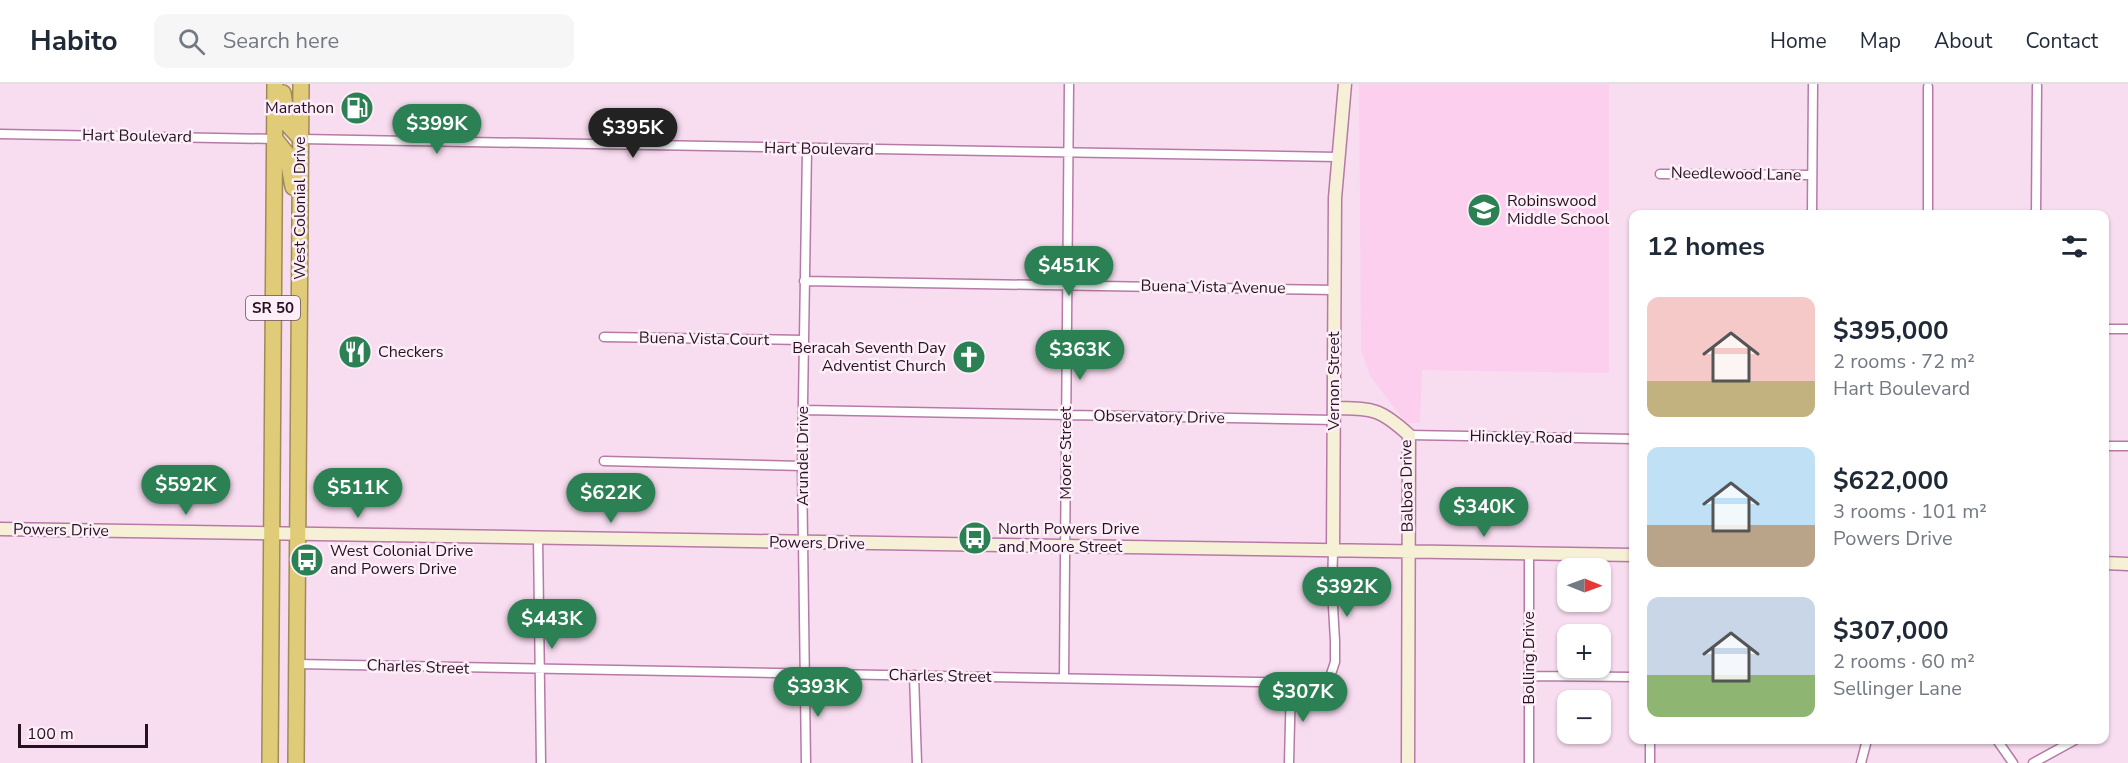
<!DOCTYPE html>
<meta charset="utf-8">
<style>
:root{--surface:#fff;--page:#f6f6f7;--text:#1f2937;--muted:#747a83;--line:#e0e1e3;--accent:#2b8154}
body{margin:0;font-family:"Nunito Sans",sans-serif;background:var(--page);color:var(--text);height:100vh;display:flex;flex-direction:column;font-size:22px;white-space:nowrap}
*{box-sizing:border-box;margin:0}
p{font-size:20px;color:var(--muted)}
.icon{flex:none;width:33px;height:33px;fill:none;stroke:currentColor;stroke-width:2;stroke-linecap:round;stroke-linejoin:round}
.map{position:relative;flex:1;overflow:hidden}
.side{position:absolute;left:1629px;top:126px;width:480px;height:534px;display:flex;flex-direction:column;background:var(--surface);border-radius:12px;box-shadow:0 2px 4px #0004}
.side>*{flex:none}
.needle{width:39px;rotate:91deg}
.controls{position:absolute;left:1557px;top:474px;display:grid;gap:12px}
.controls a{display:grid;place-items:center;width:54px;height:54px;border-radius:12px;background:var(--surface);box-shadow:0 2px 4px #0004;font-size:30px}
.scale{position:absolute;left:18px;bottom:15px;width:130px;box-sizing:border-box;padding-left:6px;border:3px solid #271022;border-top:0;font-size:16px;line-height:21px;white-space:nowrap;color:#271022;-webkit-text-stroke:4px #fdeff8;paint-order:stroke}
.price{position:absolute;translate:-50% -51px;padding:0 14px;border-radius:21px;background:var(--accent);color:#fff;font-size:20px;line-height:39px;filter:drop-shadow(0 2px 3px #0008)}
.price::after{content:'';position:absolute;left:50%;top:36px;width:18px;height:14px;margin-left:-9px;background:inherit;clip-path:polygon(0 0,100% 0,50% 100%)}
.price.selected{background:#222;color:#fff}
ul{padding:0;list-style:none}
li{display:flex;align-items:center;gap:18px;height:150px;padding:0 18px}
li span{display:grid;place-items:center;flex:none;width:168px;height:120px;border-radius:12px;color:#555}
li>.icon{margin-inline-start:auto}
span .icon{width:72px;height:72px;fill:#fffc;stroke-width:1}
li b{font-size:26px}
h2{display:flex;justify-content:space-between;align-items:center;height:72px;padding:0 18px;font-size:26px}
header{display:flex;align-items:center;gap:36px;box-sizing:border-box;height:84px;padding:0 30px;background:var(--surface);border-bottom:2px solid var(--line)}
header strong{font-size:28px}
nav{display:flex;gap:33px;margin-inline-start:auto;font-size:21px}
.search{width:420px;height:54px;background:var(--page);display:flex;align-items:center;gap:15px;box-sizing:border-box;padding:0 21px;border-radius:12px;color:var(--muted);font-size:22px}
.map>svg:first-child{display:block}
.built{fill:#fccfef}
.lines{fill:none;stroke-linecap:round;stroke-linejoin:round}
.street-casing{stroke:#b77aa7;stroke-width:11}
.secondary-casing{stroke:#b77aa7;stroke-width:15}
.highway-casing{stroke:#9f8a5a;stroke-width:18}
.street{stroke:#fff;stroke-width:8}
.secondary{stroke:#f6f0d6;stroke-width:12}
.highway{stroke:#e0cc78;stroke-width:15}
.labels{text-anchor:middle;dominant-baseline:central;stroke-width:5;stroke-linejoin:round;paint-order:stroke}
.shield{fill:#fdeff8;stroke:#675362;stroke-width:1.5}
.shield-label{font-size:15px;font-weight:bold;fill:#271022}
.poi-label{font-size:16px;fill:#271022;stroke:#fdeff8;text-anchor:start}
.street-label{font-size:16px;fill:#271022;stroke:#fdeff8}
</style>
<header>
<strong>Habito</strong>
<div class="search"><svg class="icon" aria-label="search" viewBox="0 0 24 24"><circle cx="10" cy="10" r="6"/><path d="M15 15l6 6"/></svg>Search here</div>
<nav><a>Home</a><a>Map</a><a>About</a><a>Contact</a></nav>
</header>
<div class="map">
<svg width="2128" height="679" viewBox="0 0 2128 679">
<rect width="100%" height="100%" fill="#f8ddf0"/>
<path class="built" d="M 1359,0 L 1609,0 L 1609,289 L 1422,286 L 1420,339 L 1406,339 L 1370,292 L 1361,266 Z"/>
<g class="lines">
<g class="street-casing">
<path id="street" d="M 0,50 L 275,55
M 301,55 L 1337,73
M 1660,90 L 1812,91
M 1812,130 L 1813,0
M 1928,130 L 1928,3
M 2036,130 L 2037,2
M 804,197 L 1335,206
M 2104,245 L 2128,245
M 604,253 L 804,256
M 803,326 L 1334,336
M 1409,351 L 1634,355
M 2104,362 L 2128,362
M 604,377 L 802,382
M 538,453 L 541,679
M 1529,469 L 1529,679
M 296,580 L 1318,599 L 1330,593 L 1335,578 L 1335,557 L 1332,505 L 1333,467
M 914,591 L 917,679
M 1529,592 L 1634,593
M 1064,594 L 1069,0
M 1997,656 L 2013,679
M 806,679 L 802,382 L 807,65
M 1289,679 L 1291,598
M 1650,679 L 1650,656
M 1861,679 L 1867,656
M 2033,679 L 2075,656"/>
</g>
<g class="secondary-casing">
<path id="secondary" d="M 1335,324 C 1374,325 1379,324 1409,351 L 1408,679
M 0,445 L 1634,471
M 1333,467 L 1335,114 L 1345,0
M 2104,479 L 2128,480"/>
</g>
<g class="highway-casing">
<path id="highway" d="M 283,9 L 288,41 L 301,55
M 275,55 L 287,70 L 293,103
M 270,679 L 275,0
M 296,679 L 301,0"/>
</g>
<use href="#street" class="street"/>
<use href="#secondary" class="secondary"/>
<use href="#highway" class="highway"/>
</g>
<defs>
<g id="fuel-disc" transform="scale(1.725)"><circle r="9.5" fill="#2b8154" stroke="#fdeff8"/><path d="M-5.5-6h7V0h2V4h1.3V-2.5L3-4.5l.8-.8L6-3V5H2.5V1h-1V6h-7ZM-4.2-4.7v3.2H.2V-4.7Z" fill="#fff"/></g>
<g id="school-disc" transform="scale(1.725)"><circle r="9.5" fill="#2b8154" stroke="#fdeff8"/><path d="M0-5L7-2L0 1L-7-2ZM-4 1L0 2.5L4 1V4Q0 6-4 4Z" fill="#fff"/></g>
<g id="restaurant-disc" transform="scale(1.725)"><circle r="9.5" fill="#2b8154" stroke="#fdeff8"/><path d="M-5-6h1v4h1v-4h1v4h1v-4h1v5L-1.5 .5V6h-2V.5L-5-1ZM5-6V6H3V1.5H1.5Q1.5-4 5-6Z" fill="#fff"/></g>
<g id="church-disc" transform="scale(1.725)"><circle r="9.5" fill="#2b8154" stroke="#fdeff8"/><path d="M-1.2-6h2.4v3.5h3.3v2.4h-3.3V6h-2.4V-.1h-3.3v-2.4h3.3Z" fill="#fff"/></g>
<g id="bus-disc" transform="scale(1.725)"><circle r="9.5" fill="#2b8154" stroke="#fdeff8"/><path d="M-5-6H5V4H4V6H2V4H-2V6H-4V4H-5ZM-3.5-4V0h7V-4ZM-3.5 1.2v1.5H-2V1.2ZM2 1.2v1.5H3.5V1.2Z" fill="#fff"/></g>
</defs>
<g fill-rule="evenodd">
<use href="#fuel-disc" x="357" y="24"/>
<use href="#school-disc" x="1484" y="126"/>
<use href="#restaurant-disc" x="355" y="268"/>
<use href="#church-disc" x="969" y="273"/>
<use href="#bus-disc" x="975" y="454"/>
<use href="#bus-disc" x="307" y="476"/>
</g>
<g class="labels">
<rect class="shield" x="246" y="212" width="54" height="24" rx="4.5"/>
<g class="shield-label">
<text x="273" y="224">SR 50</text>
</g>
<g class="poi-label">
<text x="334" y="24" text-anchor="end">Marathon</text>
<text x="1507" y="117">Robinswood<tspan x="1507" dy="18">Middle School</tspan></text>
<text x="946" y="264" text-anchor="end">Beracah Seventh Day<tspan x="946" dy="18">Adventist Church</tspan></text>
<text x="378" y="268">Checkers</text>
<text x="998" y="445">North Powers Drive<tspan x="998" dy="18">and Moore Street</tspan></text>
<text x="330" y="467">West Colonial Drive<tspan x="330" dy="18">and Powers Drive</tspan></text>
</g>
<g class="street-label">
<text transform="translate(137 52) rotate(1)">Hart Boulevard</text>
<text transform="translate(819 65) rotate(1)">Hart Boulevard</text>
<text transform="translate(1736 90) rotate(1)">Needlewood Lane</text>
<text transform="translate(300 124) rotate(-90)">West Colonial Drive</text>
<text transform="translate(1213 203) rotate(1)">Buena Vista Avenue</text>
<text transform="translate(704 255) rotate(1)">Buena Vista Court</text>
<text transform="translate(1334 297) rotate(-90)">Vernon Street</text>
<text transform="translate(1159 333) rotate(1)">Observatory Drive</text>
<text transform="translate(1521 353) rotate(1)">Hinckley Road</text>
<text transform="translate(1066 369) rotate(-90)">Moore Street</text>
<text transform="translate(803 372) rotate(-90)">Arundel Drive</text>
<text transform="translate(1407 402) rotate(-91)">Balboa Drive</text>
<text transform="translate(61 446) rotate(1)">Powers Drive</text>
<text transform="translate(817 459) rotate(1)">Powers Drive</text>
<text transform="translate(1529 574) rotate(-90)">Bolling Drive</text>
<text transform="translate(418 583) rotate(2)">Charles Street</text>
<text transform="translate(940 592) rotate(1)">Charles Street</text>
</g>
</g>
</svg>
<div class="controls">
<a><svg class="needle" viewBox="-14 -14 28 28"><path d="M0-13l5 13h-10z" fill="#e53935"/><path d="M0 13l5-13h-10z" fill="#747a83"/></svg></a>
<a>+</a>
<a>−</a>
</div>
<div class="scale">100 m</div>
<b class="price" style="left:437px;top:71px">$399K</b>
<b class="price selected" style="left:633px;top:75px">$395K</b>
<b class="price" style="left:1069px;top:213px">$451K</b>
<b class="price" style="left:1080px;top:297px">$363K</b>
<b class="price" style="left:186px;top:432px">$592K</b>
<b class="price" style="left:358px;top:435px">$511K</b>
<b class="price" style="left:611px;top:440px">$622K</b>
<b class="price" style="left:1484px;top:454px">$340K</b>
<b class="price" style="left:1347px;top:534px">$392K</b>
<b class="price" style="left:552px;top:566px">$443K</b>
<b class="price" style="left:818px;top:634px">$393K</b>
<b class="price" style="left:1303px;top:639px">$307K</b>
<section class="side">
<h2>12 homes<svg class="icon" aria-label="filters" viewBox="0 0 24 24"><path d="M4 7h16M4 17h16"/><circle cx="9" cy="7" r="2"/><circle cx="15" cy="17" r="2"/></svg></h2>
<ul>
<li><span style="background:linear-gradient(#f6c9c9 70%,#c2b280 0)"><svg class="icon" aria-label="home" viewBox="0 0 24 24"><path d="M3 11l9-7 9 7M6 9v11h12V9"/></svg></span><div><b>$395,000</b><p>2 rooms · 72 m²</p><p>Hart Boulevard</p></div></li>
<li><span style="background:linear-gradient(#bfe0f5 65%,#b9a48a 0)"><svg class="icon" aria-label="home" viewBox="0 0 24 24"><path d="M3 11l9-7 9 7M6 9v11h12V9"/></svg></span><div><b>$622,000</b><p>3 rooms · 101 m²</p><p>Powers Drive</p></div></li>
<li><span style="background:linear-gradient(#c9d6e8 65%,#8fb573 0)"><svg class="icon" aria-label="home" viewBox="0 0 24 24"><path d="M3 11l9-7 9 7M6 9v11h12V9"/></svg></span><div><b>$307,000</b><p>2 rooms · 60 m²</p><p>Sellinger Lane</p></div></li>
</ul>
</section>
</div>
